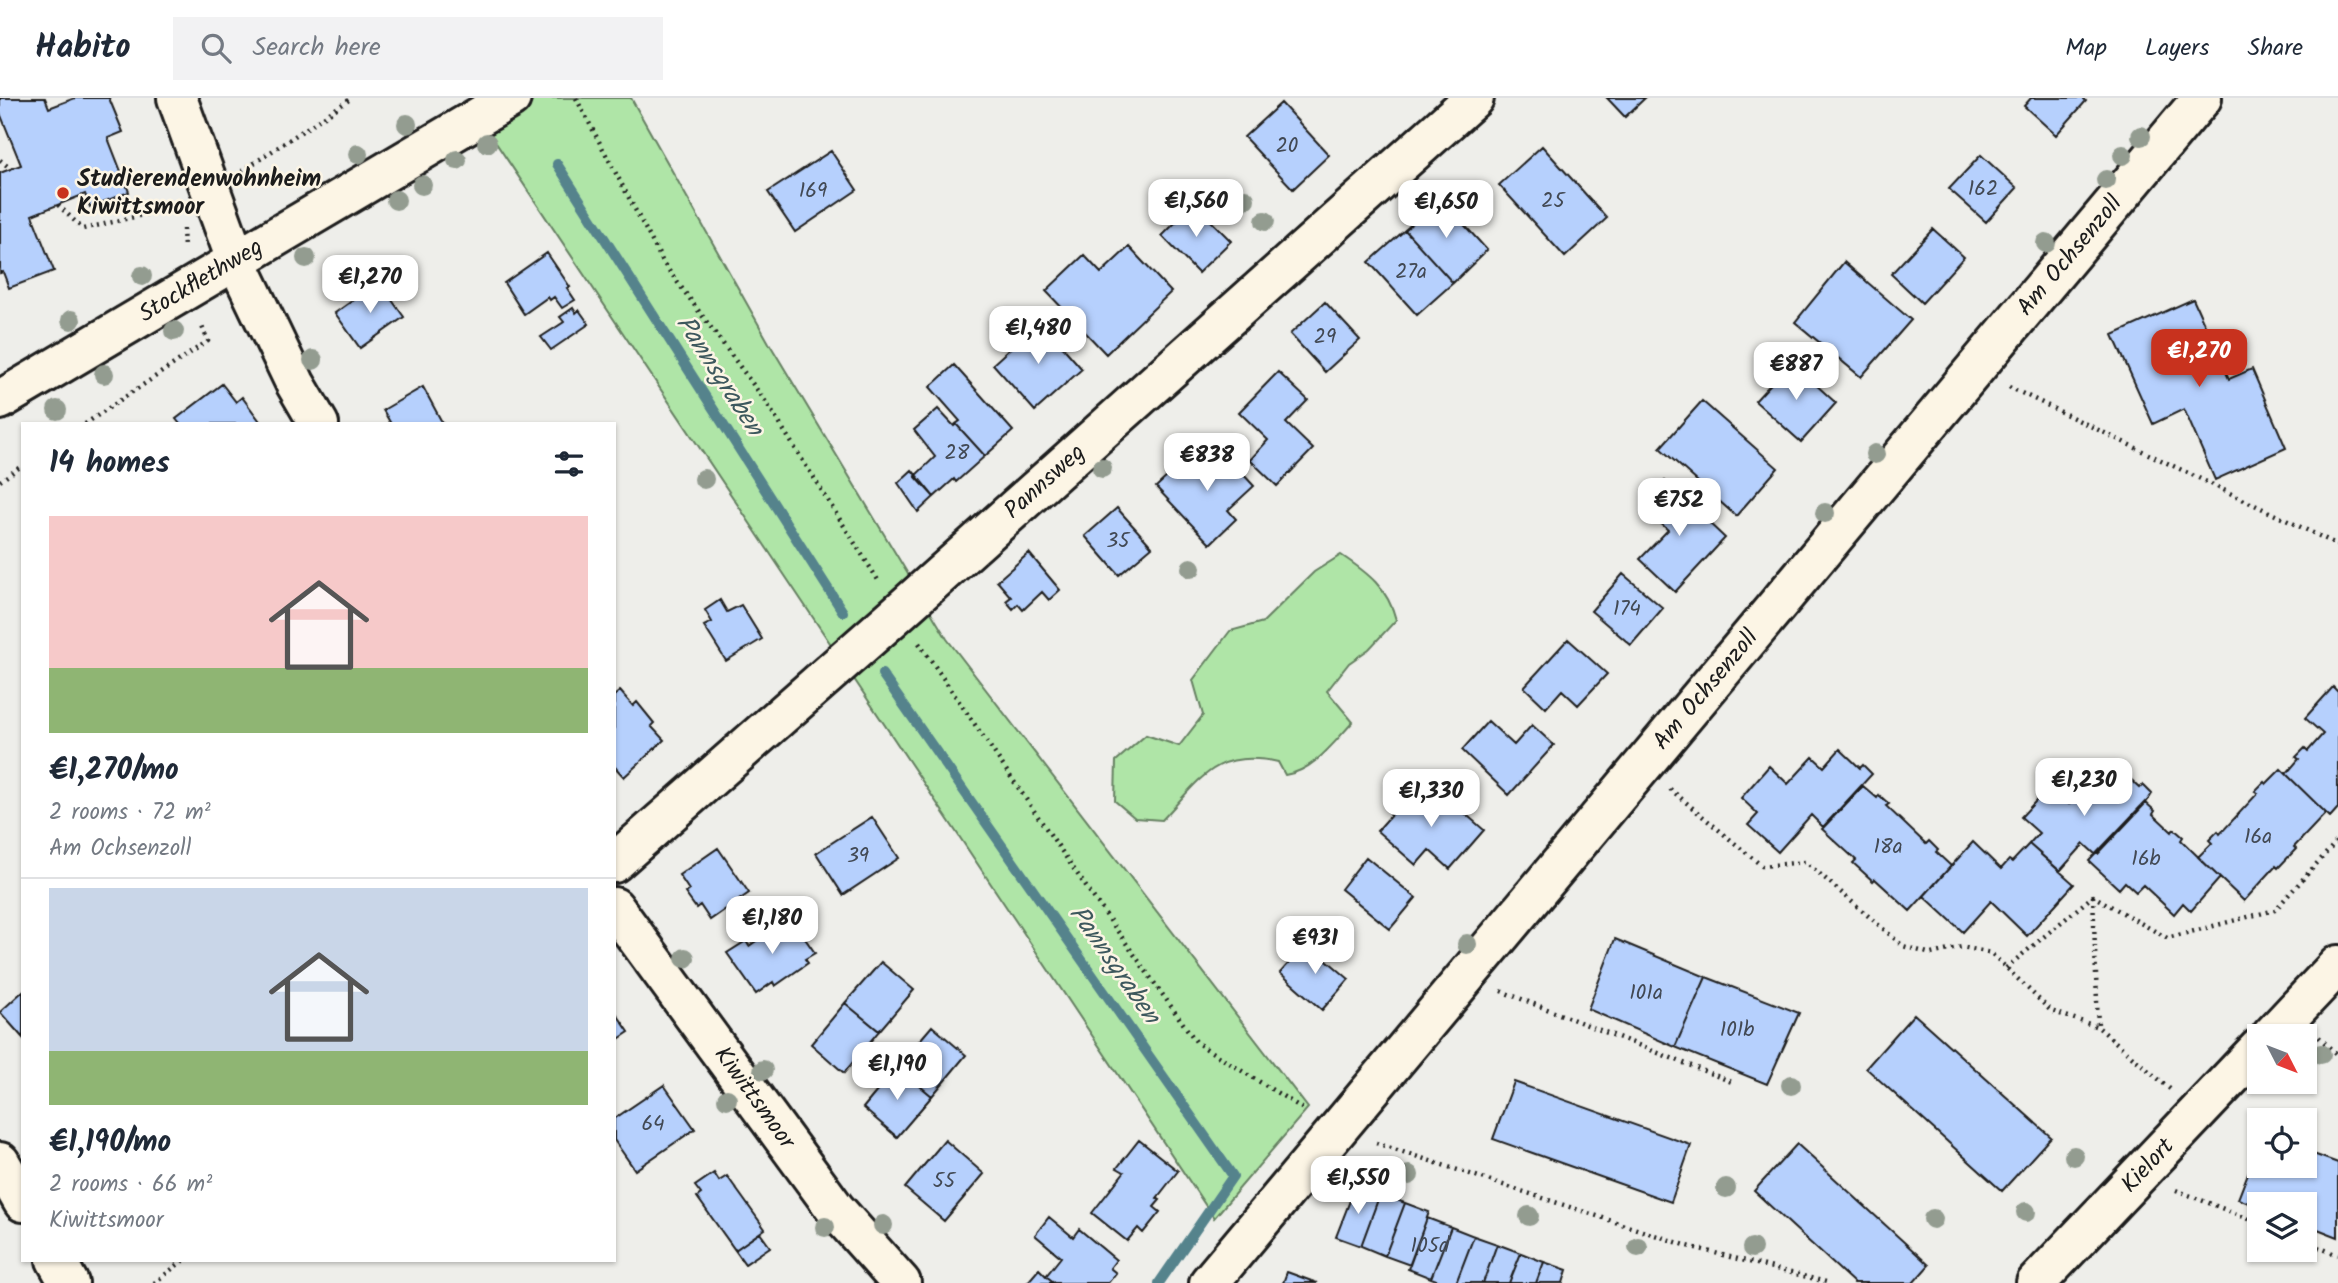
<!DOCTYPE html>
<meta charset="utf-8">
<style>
:root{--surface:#fff;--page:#f2f2f3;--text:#1f2937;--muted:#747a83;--line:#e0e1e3;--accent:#c8321e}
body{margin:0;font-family:Kalam,sans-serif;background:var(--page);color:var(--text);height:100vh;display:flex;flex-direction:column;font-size:26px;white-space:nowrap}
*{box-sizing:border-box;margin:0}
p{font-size:23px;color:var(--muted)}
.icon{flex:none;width:38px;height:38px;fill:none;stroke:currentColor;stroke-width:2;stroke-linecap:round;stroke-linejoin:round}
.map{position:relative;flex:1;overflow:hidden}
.side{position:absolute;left:21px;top:324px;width:595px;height:840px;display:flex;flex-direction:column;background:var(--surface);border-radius:0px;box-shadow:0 2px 5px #0004}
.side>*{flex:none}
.needle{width:46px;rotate:132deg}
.tools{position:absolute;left:2247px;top:926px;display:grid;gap:14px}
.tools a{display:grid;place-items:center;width:70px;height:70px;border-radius:0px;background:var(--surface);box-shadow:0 2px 5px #0004;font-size:35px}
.price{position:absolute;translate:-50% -60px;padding:0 16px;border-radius:14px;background:#fff;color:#222;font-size:23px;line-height:46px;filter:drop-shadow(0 2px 4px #0008)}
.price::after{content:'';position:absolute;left:50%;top:42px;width:21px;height:16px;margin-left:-10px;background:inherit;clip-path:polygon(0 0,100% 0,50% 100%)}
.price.on{background:var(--accent);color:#fff}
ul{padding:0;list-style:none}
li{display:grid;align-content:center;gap:14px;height:371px;padding:0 28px}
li+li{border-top:2px solid var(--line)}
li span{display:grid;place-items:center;height:217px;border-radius:0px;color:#555}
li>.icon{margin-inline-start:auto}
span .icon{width:126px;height:126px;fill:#fffc;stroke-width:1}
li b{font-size:30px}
h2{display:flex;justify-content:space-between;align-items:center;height:84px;padding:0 28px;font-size:30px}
header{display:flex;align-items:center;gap:42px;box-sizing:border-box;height:98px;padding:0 35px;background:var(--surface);border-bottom:2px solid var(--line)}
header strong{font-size:33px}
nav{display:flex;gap:38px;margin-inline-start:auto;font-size:24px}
.search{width:490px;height:63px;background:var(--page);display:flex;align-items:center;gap:18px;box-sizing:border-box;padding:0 24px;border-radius:0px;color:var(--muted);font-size:26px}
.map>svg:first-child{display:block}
.green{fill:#afe5a7;stroke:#668062;stroke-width:2}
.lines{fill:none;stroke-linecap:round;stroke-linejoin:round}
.stream{stroke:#54838c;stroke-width:10}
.building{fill:#b6d0fd;stroke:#1c1c1c;stroke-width:2}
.minor-casing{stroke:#1c1c1c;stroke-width:44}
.path{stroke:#1c1c1c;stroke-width:4.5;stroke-dasharray:2 5;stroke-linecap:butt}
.minor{stroke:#fcf5e5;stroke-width:38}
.tree{fill:#939c90}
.poi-dot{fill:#c8321e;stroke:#fcf5e5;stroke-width:2.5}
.labels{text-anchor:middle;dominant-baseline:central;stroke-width:5;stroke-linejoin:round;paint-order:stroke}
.number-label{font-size:21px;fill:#424954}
.poi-label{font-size:24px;font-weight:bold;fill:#1c1c1c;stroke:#fcf5e5;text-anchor:start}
.street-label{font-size:24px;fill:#1c1c1c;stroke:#fcf5e5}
.water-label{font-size:26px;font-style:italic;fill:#3d585d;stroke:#fcf5e5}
</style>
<header>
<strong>Habito</strong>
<div class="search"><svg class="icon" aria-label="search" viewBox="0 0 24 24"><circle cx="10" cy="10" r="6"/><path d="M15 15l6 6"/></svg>Search here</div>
<nav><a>Map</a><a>Layers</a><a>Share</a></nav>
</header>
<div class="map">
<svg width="2338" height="1185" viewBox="0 0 2338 1185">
<rect width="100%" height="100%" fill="#eeeeea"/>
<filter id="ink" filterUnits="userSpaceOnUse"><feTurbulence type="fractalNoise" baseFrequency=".0143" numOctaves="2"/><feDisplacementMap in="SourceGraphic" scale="14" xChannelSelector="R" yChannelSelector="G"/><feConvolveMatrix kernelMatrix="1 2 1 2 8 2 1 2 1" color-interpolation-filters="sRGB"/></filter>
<g filter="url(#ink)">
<path class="green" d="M 479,0 L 631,0 L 769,245 L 947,541 L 1308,1010 L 1214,1120 L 470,6 Z
M 1341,457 C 1368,475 1388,490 1396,522 L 1369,551 L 1349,565 L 1327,593 L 1353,624 C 1334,644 1314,673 1285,677 L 1278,664 C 1215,650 1201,681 1162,722 L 1135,720 L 1115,703 L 1116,663 L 1146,637 L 1179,648 L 1203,617 L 1193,582 L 1230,533 L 1263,524 L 1314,474 Z"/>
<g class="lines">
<path class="stream" d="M 557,66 L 843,514
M 882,576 L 1233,1078 L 1159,1185"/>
</g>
<path class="building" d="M 0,0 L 45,0 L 49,10 L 75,0 L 109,0 L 123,34 L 108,40 L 129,94 L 90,109 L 85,96 L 32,117 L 54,173 L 9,190 L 3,174 L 0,175 L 0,75 L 21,67 L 0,15 Z
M 1607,0 L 1645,0 L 1625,19 Z
M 2031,0 L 2083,0 L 2086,3 L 2056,37 L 2024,8 Z
M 1281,5 L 1329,57 L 1293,91 L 1244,39 Z
M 1542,48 L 1607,120 L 1565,159 L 1499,87 Z
M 831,53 L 857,92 L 795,134 L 768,94 Z
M 1981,57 L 2017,90 L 1986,124 L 1949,91 Z
M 1440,100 L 1487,152 L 1453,185 L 1405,132 Z
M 1194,106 L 1231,143 L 1198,175 L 1162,138 Z
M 1933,131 L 1964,159 L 1922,205 L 1891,176 Z
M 1405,132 L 1453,185 L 1417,217 L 1369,164 Z
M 1129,149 L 1171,194 L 1106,256 L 1046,193 L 1084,157 L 1101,175 Z
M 547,155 L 570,189 L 567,190 L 575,202 L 562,210 L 554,199 L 550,202 L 548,199 L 524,216 L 504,185 Z
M 1844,164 L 1911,222 L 1861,279 L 1795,224 Z
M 379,184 L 404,219 L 360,250 L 335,215 Z
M 2193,201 L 2229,281 L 2252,271 L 2286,350 L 2215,382 L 2184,311 L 2153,326 L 2113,237 Z
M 1325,204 L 1360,242 L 1325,274 L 1290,236 Z
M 573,210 L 576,215 L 579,212 L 589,226 L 551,252 L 541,239 L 564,224 L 560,219 Z
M 1040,223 L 1082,271 L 1035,313 L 993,266 Z
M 1791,264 L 1836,305 L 1801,344 L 1755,303 Z
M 954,267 L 1013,333 L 985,358 L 956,326 L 960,323 L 930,289 Z
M 1278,274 L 1308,302 L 1286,325 L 1313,351 L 1277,388 L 1250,362 L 1268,342 L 1239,314 Z
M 222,286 L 236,304 L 242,299 L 262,326 L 180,326 L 176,321 Z
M 423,289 L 443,326 L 391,326 L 383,312 Z
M 1702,303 L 1778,370 L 1736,418 L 1660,350 Z
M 938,311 L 954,328 L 956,326 L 985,358 L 956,384 L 954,381 L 934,399 L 915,378 L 935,359 L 914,332 Z
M 1217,348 L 1254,388 L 1228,412 L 1236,421 L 1210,446 L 1156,389 L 1183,364 L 1191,373 Z
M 912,372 L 934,399 L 918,414 L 898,385 Z
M 1665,383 L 1725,440 L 1675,494 L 1640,461 L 1668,432 L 1642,408 Z
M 1117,410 L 1152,449 L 1119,477 L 1085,438 Z
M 1029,455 L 1060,492 L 1049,502 L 1042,494 L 1023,512 L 1018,506 L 1013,511 L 1006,503 L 1011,499 L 997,483 Z
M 1623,476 L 1663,510 L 1631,547 L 1591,513 Z
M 720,502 L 727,514 L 741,507 L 762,541 L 726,563 L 704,528 L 712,524 L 705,512 Z
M 1568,541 L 1607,576 L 1578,607 L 1562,592 L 1546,610 L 1524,589 Z
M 2333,589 L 2338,594 L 2338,710 L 2330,719 L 2286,676 L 2299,661 L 2296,659 L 2305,650 L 2308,653 L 2323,636 L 2305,620 Z
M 620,593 L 633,608 L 637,604 L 654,625 L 651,628 L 664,642 L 624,679 L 614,668 L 614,598 Z
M 1488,623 L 1514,647 L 1532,627 L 1554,647 L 1509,697 L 1462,652 Z
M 1840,651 L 1860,670 L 1863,667 L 1872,676 L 1823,729 L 1811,717 L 1778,754 L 1748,727 L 1758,716 L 1741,700 L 1769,668 L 1788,686 L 1813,659 L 1824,669 Z
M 2281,671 L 2326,715 L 2294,749 L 2296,751 L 2278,770 L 2276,768 L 2244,803 L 2198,759 L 2212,745 L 2209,742 L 2218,733 L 2220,736 L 2258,695 L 2255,693 L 2264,684 L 2266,686 Z
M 2121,672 L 2140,690 L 2143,687 L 2152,696 L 2146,705 L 2098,756 L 2095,756 L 2084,746 L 2060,773 L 2029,746 L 2039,735 L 2021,719 L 2050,688 L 2069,706 L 2094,679 L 2105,690 Z
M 1863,688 L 1877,700 L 1879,697 L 1889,706 L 1886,708 L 1926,746 L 1929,743 L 1938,752 L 1936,754 L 1951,768 L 1910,813 L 1875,781 L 1873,783 L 1853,765 L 1856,762 L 1822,731 Z
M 1415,690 L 1439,710 L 1452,694 L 1466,706 L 1461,712 L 1484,732 L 1450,771 L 1429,752 L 1416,767 L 1377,733 Z
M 2145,704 L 2155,713 L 2153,716 L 2172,734 L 2174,731 L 2183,739 L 2181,742 L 2220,780 L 2191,813 L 2183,805 L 2174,816 L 2143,787 L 2136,794 L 2125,784 L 2119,791 L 2089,763 Z
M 872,719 L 899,760 L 843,797 L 816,755 Z
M 1973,744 L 2001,771 L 2009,762 L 2012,764 L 2029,746 L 2074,786 L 2027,838 L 1991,803 L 1963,834 L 1924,798 Z
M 718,750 L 749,795 L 710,822 L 700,807 L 696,810 L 685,795 L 689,792 L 679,777 Z
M 1366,759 L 1416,800 L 1390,831 L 1341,791 Z
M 790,819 L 815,855 L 805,861 L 808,865 L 775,888 L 773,884 L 756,896 L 727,855 L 746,843 L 749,848 Z
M 1615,841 L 1706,879 L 1675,949 L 1588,911 Z
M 1307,845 L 1349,881 L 1322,912 L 1280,875 Z
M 881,864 L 914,892 L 879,933 L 845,905 Z
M 1706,879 L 1799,915 L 1767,986 L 1675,949 Z
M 23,893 L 23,940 L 0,914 Z
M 845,905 L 879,933 L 844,975 L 811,946 Z
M 614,912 L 629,934 L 614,944 Z
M 1914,916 L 2051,1039 L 2002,1093 L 1866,970 Z
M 932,928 L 966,957 L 932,998 L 897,969 Z
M 897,969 L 932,998 L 897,1039 L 863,1010 Z
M 1514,984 L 1691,1047 L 1671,1104 L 1493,1041 Z
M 664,987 L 695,1031 L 635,1072 L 614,1042 L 614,1021 Z
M 945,1042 L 984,1076 L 944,1123 L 905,1090 Z
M 1139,1042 L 1178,1073 L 1157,1100 L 1160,1102 L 1154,1109 L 1160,1114 L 1143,1135 L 1138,1130 L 1127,1143 L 1092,1115 L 1124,1074 L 1117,1070 Z
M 1797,1046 L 1929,1167 L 1913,1185 L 1854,1185 L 1754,1093 Z
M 2259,1047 L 2259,1068 L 2305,1068 L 2305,1053 L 2338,1065 L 2338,1139 L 2305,1126 L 2305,1106 L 2259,1106 L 2259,1109 L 2238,1101 Z
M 714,1075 L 719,1083 L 727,1078 L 765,1131 L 735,1152 L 697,1099 L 701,1096 L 695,1088 Z
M 1356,1087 L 1380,1096 L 1361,1148 L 1336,1139 Z
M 1380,1096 L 1405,1105 L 1385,1158 L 1361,1148 Z
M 1405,1105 L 1429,1114 L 1410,1167 L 1385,1158 Z
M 1049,1119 L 1073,1139 L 1079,1131 L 1116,1162 L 1110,1170 L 1116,1175 L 1108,1185 L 1055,1185 L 1046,1178 L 1061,1159 L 1035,1137 Z
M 1427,1120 L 1451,1129 L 1431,1180 L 1408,1171 Z
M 1451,1129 L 1474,1138 L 1456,1185 L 1444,1185 L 1431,1180 Z
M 760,1135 L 770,1149 L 745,1166 L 735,1152 Z
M 1474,1138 L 1497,1146 L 1483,1185 L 1456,1185 Z
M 1497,1146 L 1521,1155 L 1509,1185 L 1483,1185 Z
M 1521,1155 L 1544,1164 L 1536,1185 L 1509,1185 Z
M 1544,1164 L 1567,1172 L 1563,1185 L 1536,1185 Z
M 1039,1171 L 1046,1178 L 1055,1185 L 1027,1185 Z
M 1287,1174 L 1317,1185 L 1283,1185 Z"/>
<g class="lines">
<g class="minor-casing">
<path id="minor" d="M 177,0 L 236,162 L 295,285 L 319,326
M 0,302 L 511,0
M 614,765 L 898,515 L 1474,0
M 614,809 L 836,1112 L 901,1185
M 2271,938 L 2338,867
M 0,1064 L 23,1104
M 56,1162 L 69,1185
M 1209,1185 L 2202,0
M 2036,1185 L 2259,950"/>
</g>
<path class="path" d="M 576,0 L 664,166 L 766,304 L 878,482
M 0,62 L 11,71
M 242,73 L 352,0
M 58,107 L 83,131 L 177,109
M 183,131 L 184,150
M 2009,289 L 2338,447
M 85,326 L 208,243 L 201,226
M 0,383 L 23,367
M 919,545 L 1089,793 L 1197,945 L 1305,1012
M 1670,691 L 1762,768 L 1806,764 L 1903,848 L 1931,856 L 1962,849 L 1991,855 L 2051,913 L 2098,929 L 2170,991
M 2093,798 L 2098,929
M 2006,870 L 2093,798 L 2167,840 L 2275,812 L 2338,742
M 1501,893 L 1732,984
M 2319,939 L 2338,958
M 1376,1045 L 1688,1148 L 1830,1185
M 2176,1092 L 2259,1125
M 2305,1144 L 2338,1157
M 154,1185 L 184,1162"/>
<use href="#minor" class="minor"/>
</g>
<g class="tree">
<circle cx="407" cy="26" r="10"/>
<circle cx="2141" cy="38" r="10"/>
<circle cx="487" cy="45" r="10"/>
<circle cx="358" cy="56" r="10"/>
<circle cx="2123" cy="57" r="10"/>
<circle cx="457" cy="62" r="10"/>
<circle cx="2106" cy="82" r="10"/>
<circle cx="422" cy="87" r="10"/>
<circle cx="1245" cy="101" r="10"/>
<circle cx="396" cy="102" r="10"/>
<circle cx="1265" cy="123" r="10"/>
<circle cx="2046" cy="145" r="10"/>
<circle cx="306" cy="160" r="10"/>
<circle cx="142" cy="178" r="10"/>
<circle cx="71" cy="222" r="10"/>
<circle cx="174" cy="233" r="10"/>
<circle cx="313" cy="262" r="10"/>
<circle cx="104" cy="276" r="10"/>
<circle cx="57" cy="312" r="10"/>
<circle cx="1875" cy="356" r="10"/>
<circle cx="1102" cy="370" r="10"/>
<circle cx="704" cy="381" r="10"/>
<circle cx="1825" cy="415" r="10"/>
<circle cx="1191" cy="470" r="10"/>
<circle cx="1467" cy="846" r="10"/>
<circle cx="685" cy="860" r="10"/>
<circle cx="2321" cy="956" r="10"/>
<circle cx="763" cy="972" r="10"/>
<circle cx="1791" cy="987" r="10"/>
<circle cx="727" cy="1001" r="10"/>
<circle cx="2074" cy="1058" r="10"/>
<circle cx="1409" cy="1077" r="10"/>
<circle cx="1726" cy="1090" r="10"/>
<circle cx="2026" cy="1114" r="10"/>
<circle cx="1529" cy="1118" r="10"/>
<circle cx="1933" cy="1121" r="10"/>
<circle cx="883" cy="1127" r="10"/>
<circle cx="825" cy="1129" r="10"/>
<circle cx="1638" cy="1149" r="10"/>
<circle cx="1752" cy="1150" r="10"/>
</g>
</g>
<circle class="poi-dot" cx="63" cy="95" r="7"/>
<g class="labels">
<g class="number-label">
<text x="1287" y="48">20</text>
<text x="1983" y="91">162</text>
<text x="813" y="93">169</text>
<text x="1553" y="103">25</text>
<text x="1411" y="174">27a</text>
<text x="1325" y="239">29</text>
<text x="957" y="355">28</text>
<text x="1118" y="443">35</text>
<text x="1627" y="511">174</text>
<text x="2258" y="739">16a</text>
<text x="1888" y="749">18a</text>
<text x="858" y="758">39</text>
<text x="2146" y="761">16b</text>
<text x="1646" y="895">101a</text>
<text x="1737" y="932">101b</text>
<text x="653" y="1026">64</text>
<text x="944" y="1083">55</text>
<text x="1430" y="1148">105d</text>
</g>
<g class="poi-label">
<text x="77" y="81">Studierendenwohnheim<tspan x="77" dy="28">Kiwittsmoor</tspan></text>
</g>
<g class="street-label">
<text transform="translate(2070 158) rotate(-50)">Am Ochsenzoll</text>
<text transform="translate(201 183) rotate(-31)">Stockflethweg</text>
<text transform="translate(1045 384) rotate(-42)">Pannsweg</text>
<text transform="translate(1706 592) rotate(-50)">Am Ochsenzoll</text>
<text transform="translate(754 1000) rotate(54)">Kiwittsmoor</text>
<text transform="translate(2148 1068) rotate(-47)">Kielort</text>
</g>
<g class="water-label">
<text transform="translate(719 278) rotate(57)">Pannsgraben</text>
<text transform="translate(1114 867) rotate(55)">Pannsgraben</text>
</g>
</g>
</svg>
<div class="tools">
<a><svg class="needle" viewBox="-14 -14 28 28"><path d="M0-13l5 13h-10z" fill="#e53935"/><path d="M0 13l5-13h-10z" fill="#747a83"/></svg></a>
<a><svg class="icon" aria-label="locate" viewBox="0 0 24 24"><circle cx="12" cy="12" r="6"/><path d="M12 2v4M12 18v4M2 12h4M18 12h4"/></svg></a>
<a><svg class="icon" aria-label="layers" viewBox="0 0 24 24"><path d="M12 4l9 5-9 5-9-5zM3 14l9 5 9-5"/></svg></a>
</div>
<b class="price" style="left:1196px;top:141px">€1,560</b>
<b class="price" style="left:1446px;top:142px">€1,650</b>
<b class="price" style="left:370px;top:217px">€1,270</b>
<b class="price" style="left:1038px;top:268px">€1,480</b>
<b class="price on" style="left:2199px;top:291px">€1,270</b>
<b class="price" style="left:1796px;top:304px">€887</b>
<b class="price" style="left:1207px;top:395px">€838</b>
<b class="price" style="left:1679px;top:440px">€752</b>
<b class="price" style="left:2084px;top:720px">€1,230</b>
<b class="price" style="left:1431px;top:731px">€1,330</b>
<b class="price" style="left:772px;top:858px">€1,180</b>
<b class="price" style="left:1315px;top:878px">€931</b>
<b class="price" style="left:897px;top:1004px">€1,190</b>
<b class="price" style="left:1358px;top:1118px">€1,550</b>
<section class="side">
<h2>14 homes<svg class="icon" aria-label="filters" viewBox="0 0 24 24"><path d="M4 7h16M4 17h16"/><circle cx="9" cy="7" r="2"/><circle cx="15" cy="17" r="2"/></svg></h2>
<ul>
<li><span style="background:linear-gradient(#f6c9c9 70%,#8fb573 0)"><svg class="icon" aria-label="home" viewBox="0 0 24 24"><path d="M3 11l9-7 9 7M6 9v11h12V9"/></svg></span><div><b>€1,270/mo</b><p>2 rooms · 72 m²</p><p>Am Ochsenzoll</p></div></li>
<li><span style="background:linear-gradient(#c9d6e8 75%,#8fb573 0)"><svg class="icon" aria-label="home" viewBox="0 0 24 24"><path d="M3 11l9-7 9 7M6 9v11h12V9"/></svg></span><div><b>€1,190/mo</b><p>2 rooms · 66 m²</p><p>Kiwittsmoor</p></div></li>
</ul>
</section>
</div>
